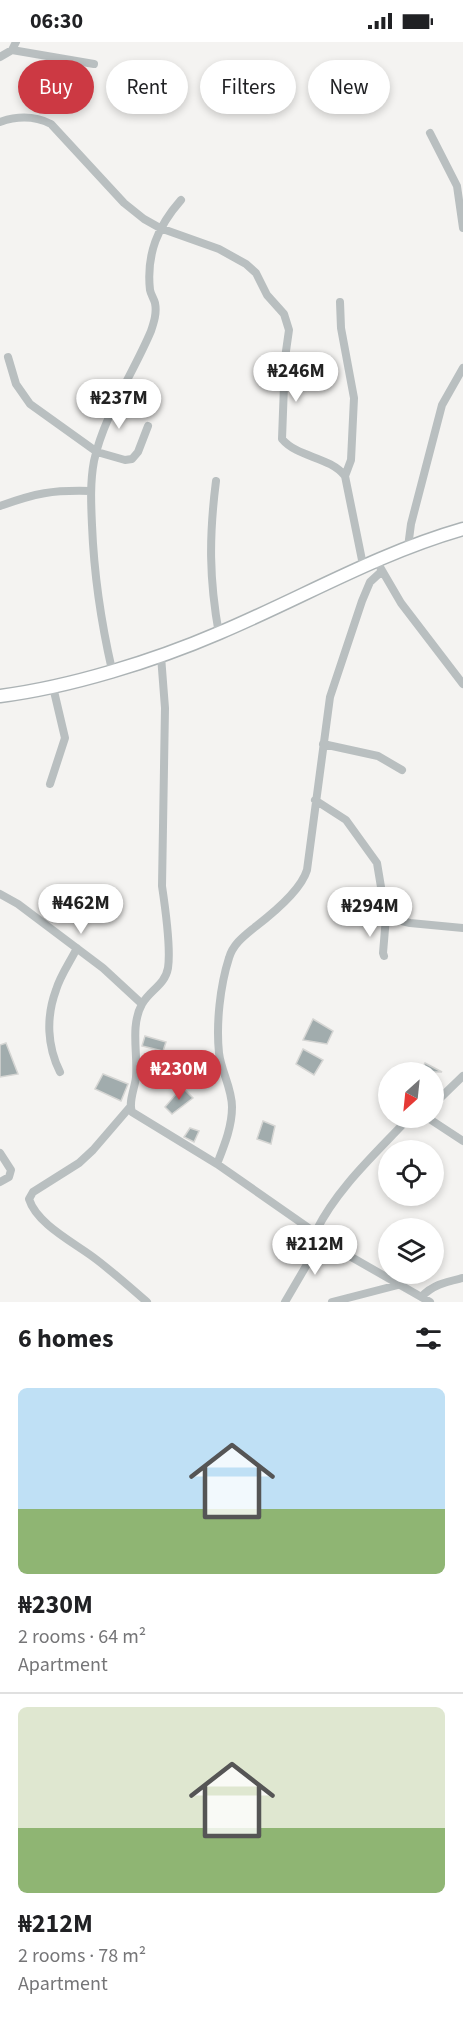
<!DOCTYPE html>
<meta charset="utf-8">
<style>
:root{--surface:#fff;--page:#f6f6f6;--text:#202124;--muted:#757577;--line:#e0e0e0;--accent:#cc3943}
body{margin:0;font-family:"Source Sans 3",sans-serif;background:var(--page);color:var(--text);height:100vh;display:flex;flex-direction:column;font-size:22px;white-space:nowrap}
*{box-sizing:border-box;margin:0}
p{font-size:20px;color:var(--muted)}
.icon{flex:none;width:33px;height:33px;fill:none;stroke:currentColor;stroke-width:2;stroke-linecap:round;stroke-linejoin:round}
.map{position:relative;height:1260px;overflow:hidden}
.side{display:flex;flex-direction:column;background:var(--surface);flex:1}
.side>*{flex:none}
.top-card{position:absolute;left:18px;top:18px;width:428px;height:54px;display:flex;gap:12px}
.needle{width:39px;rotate:207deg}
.tools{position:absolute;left:378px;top:1020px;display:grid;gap:12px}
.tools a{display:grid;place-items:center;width:66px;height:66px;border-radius:50%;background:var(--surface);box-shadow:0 3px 9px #0003;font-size:30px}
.price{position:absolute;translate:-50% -51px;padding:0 14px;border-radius:21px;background:#fff;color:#222;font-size:20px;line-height:39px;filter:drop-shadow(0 2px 3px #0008)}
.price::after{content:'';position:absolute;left:50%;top:36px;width:18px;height:14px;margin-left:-9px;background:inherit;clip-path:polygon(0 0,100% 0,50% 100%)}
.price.selected{background:var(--accent);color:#fff}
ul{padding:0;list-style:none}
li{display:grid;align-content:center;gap:12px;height:318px;padding:0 18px}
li+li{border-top:2px solid var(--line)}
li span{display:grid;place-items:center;height:186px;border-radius:9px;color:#555}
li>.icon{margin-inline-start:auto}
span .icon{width:108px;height:108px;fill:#fffc;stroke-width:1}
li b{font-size:26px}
h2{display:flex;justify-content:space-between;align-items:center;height:72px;padding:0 18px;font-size:26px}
.pill{padding:0 21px;border-radius:27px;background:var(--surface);box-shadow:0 3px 9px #0003;font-size:21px;line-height:54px}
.pill.selected{background:var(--accent);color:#fff}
.status{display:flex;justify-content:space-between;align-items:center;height:42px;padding:0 30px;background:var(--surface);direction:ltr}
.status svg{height:16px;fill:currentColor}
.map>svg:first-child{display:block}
.building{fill:#a1acad;stroke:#d5d5d3;stroke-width:1.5}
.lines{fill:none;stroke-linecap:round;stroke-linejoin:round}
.secondary-casing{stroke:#acb3b5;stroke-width:15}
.street{stroke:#b9bfc0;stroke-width:8}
.secondary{stroke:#fff;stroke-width:12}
</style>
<div class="status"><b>06:30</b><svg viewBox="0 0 49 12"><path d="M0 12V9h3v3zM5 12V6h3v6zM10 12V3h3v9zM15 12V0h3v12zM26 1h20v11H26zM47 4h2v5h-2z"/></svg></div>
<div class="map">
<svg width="463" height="1260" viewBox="0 0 463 1260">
<rect width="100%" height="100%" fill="#f4f3f1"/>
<path class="building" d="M 313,977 L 333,989 L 327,1002 L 303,998 Z
M 145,994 L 166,1000 L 163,1009 L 142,1004 Z
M 6,1001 L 18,1032 L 0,1035 L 0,1003 Z
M 303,1007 L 323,1018 L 314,1033 L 296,1022 Z
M 425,1021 L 442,1030 L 420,1030 Z
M 103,1032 L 128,1042 L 121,1059 L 95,1047 Z
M 182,1045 L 193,1056 L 172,1072 L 165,1065 Z
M 263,1079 L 275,1084 L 271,1102 L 257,1097 Z
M 190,1086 L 199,1089 L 194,1100 L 184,1095 Z"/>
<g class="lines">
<g class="secondary-casing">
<path id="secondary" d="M 0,654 C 70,645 154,619 219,591 C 302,556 376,512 463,487"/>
</g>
<path class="street" d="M 12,8 L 94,22
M 0,15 L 12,8 L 16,0
M 0,80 C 17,74 35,74 51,82 L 124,161 L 144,177 L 160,186 L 219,207 L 246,222 L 256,231 L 267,253 L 284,272 L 289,288 L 285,316 L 282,397 C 298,416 329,414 345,434 L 363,523
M 430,91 L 457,144 L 463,186
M 340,260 L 341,286 L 354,356 L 351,418 L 345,434
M 8,315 L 16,342 L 30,362 L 97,410 L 125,418 L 132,417 L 138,410 L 148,384
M 216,439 C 209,494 209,537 219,592
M 0,464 C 36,451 52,448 90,449
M 408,505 L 411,482 L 442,363 L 463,326
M 380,525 L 401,561 L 463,642
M 161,614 L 165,666 L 162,844 C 165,864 171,906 168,926 C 165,943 150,948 142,962 C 130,984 138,1011 136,1035 C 135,1046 128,1060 132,1070 L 217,1122 L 346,1212 L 430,1260
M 112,628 C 101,580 94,533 92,483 C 91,462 90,440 94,419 C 104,373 133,332 151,289 C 154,280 157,271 155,261 C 154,257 151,253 150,248 C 146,212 158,184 181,158
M 323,702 L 378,714 L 402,728
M 50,742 L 65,696 L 53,645
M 315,758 L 346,778 L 377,821 L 386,875 L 383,911 L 384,914
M 0,852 L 18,862 L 103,926 L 142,962
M 386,875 L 410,881 L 463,886
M 60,1030 C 47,1004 46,975 56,948 C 60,934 70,920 77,906
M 434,1062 L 463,1034
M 130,1065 L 93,1108 L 79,1121 L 33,1150 L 29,1157 C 37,1183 77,1202 97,1218 C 114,1231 131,1246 147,1260
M 428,1076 L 463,1099
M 0,1111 L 11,1128 L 9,1135 L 0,1140
M 217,1122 C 224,1104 232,1085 232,1065 C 232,1046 221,1029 219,1011 C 216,982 220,944 229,916 C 233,902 244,894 255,885 C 272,872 301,848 307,828 L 330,655 L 362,559 L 370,540 L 382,529
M 316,1189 C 337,1147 373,1114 405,1080 L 414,1076
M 421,1255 C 434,1242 446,1240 463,1236
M 285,1260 L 323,1195
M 332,1260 L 398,1243"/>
<use href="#secondary" class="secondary"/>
</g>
</svg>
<div class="tools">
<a><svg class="needle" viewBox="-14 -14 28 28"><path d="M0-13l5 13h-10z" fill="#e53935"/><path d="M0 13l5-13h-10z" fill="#757577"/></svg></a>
<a><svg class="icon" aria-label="locate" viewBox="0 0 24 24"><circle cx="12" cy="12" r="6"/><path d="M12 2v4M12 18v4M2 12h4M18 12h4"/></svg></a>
<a><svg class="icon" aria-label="layers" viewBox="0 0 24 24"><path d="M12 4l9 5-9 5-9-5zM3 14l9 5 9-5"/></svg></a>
</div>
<b class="price" style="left:296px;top:361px">₦246M</b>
<b class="price" style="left:119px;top:388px">₦237M</b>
<b class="price" style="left:81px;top:893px">₦462M</b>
<b class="price" style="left:370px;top:896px">₦294M</b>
<b class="price selected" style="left:179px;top:1059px">₦230M</b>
<b class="price" style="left:315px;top:1234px">₦212M</b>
<div class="top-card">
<a class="pill selected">Buy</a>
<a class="pill">Rent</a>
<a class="pill">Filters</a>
<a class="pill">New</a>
</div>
</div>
<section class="side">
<h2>6 homes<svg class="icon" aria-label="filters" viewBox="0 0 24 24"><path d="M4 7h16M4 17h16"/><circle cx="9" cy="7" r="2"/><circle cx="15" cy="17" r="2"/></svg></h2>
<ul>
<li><span style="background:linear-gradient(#bfe0f5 65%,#8fb573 0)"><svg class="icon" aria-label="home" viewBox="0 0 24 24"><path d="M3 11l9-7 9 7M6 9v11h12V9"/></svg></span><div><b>₦230M</b><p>2 rooms · 64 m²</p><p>Apartment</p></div></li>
<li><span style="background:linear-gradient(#dfe7d0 65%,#8fb573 0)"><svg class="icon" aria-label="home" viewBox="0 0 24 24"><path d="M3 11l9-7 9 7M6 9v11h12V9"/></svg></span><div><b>₦212M</b><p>2 rooms · 78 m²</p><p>Apartment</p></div></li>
</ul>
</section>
